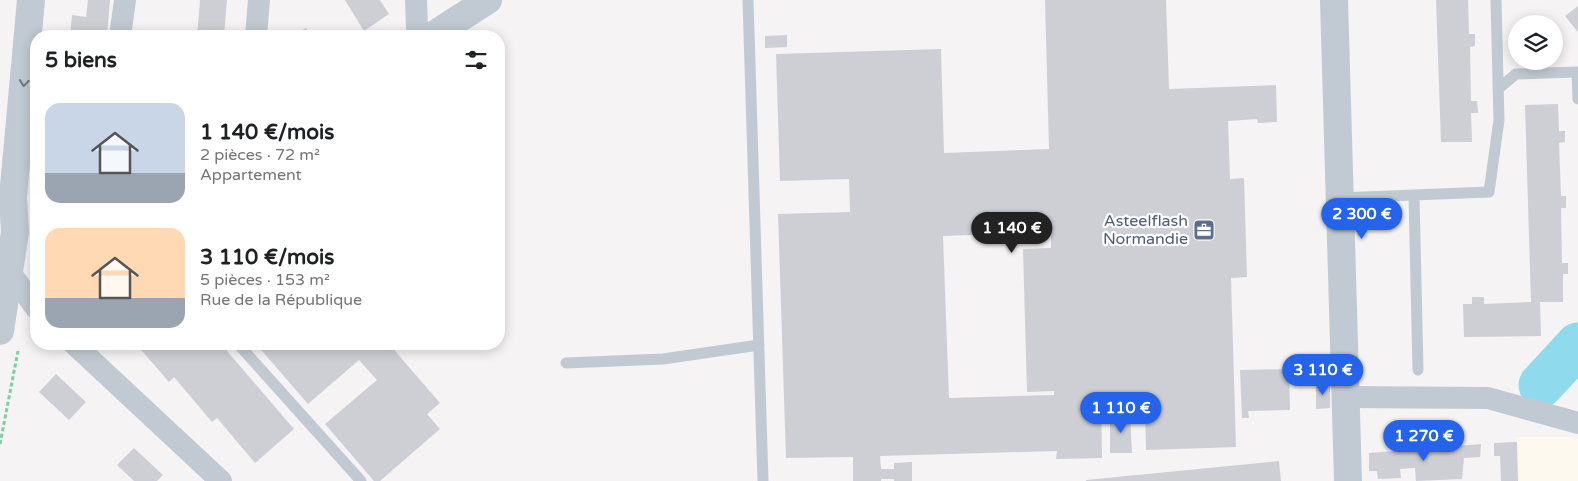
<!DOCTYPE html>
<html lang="fr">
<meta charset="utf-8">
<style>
:root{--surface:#fff;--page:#f2f2f2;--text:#202124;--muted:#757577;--accent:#2563eb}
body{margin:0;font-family:"Varela Round",sans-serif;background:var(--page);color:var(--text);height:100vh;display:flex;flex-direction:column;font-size:19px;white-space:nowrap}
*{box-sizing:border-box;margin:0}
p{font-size:16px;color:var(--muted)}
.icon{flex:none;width:28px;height:28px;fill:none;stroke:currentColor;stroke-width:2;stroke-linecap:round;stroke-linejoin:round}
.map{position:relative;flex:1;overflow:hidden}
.side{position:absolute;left:30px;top:30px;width:475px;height:320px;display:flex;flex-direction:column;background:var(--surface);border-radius:20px;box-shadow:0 2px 12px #0003}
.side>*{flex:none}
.fabs{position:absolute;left:1508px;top:15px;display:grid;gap:10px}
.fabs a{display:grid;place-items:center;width:55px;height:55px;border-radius:50%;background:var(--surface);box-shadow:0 2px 12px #0003;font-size:25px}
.price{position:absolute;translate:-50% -42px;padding:0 11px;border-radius:18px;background:var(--accent);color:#fff;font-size:16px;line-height:32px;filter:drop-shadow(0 1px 2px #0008)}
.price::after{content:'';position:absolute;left:50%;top:30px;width:15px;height:11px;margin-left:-8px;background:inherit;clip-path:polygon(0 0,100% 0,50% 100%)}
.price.active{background:#222;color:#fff}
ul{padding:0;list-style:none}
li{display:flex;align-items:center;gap:15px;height:125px;padding:0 15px}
li span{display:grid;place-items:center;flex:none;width:140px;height:100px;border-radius:15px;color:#555}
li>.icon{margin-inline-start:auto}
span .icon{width:60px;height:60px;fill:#fffc;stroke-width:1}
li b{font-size:21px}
h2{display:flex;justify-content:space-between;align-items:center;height:60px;padding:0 15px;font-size:21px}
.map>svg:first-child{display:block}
.commercial{fill:#fdf9ef}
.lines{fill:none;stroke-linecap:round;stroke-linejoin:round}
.river{stroke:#90daee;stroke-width:45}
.building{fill:#cdcfd5;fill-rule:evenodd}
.path{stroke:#7ad0a6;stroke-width:3;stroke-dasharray:4 2.5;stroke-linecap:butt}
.service{stroke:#c1cad2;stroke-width:11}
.minor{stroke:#c1cad2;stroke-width:22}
.tertiary{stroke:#c1cad2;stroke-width:28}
.oneway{stroke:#6e7983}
.labels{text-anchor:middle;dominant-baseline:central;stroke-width:4.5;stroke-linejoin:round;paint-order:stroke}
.service-label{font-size:16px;fill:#4e5e75;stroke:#fff;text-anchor:end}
</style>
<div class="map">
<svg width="1578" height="481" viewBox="0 0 1578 481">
<rect width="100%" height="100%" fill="#f5f3f3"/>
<path class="commercial" d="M 1516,437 L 1570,437 L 1578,439 L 1578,481 L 1519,481 Z"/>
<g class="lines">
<path class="river" d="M 1541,385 L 1578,345"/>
</g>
<path class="building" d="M 88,0 L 110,0 L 107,36 L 70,36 L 72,15 L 86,17 Z
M 200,0 L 227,0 L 224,36 L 197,36 Z
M 345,0 L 380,0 L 389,14 L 364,31 Z
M 1045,0 L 1166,0 L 1169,89 L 1276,85 L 1277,122 L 1258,123 L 1257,119 L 1228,121 L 1230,179 L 1244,178 L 1247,277 L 1231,278 L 1236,447 L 1146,450 L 1145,403 L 1101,404 L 1102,458 L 1056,459 L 1057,451 L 880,456 L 881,469 L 894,469 L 894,463 L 912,462 L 912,481 L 894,481 L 894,479 L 881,479 L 881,481 L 853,481 L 853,457 L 786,458 L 778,214 L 850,212 L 849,179 L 780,181 L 776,54 L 941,49 L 944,153 L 1049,149 ZM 1051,232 L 1051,248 L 1023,249 L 1027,392 L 1054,391 L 1054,395 L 949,398 L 943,236 Z
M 1436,0 L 1468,0 L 1469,34 L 1475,34 L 1475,46 L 1470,47 L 1471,101 L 1477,101 L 1478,113 L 1471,113 L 1472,142 L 1441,142 Z
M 1578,6 L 1578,32 L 1565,16 Z
M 306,28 L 311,36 L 292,36 Z
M 787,35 L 787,47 L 765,48 L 765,36 Z
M 1558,104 L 1559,131 L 1565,131 L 1565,142 L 1559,143 L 1561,196 L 1566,196 L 1566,208 L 1561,208 L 1562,263 L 1568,263 L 1568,274 L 1563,274 L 1563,302 L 1540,302 L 1541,336 L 1464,337 L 1463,304 L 1472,304 L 1472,297 L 1484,297 L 1484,304 L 1531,302 L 1525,105 Z
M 136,344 L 221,344 L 294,429 L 255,463 L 217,418 L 212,422 L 174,377 L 169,382 Z
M 256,344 L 389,344 L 440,403 L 427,414 L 440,429 L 380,481 L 374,481 L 325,424 L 377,380 L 359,360 L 308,404 Z
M 1289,369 L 1290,410 L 1248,411 L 1249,418 L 1242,418 L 1240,370 Z
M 56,374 L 86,402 L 69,420 L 39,392 Z
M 1330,382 L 1330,408 L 1316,409 L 1316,383 Z
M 1110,414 L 1130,414 L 1132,453 L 1110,453 Z
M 1517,442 L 1518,481 L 1501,481 L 1500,456 L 1494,456 L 1494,443 Z
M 1481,444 L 1480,457 L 1464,458 L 1462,479 L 1416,481 L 1415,468 L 1400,469 L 1401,478 L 1378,479 L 1377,471 L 1369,471 L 1369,453 Z
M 134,448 L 163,475 L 157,481 L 134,481 L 117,465 Z
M 1279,461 L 1281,481 L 1086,481 L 1086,480 Z"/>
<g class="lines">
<path class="path" d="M 0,444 L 18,351"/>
<path class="service" d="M 748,0 L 763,481
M 1498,89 L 1516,74 L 1577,72 L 1578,99
M 1414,195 L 1418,370
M 1339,198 L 1489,192 L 1499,120 L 1496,0
M 238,344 L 361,481
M 566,363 L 663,359 L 759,345"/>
<path class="minor" d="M 416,0 L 417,28 L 423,36
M 120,36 L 125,0
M 256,36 L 259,0
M 9,271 L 36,308
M 74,344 L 221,481
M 1345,397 L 1488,398 L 1578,423"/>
<path class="tertiary" d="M 1334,0 L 1348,481
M 432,36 L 488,0
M 0,331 L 15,232 L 13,197 L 31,0"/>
</g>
<defs><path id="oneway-chevron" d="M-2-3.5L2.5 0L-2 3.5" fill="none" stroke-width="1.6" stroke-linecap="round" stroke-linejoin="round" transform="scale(1.25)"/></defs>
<use class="oneway" href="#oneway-chevron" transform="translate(24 83) rotate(95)"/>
<defs>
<g id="office-square" transform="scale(1.125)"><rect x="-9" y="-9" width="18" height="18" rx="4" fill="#5c6f8a" stroke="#fff"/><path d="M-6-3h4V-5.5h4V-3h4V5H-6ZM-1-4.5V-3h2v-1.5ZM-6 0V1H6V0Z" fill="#fff"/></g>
</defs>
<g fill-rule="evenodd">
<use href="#office-square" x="1204" y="230"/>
</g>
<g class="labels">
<g class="service-label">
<text x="1188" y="221">Asteelflash<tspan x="1188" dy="18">Normandie</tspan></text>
</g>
</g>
</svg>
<div class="fabs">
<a><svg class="icon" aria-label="layers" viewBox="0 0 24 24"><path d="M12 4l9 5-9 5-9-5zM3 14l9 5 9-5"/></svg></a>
</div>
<b class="price" style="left:1362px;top:240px">2 300 €</b>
<b class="price active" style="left:1012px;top:254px">1 140 €</b>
<b class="price" style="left:1323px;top:396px">3 110 €</b>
<b class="price" style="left:1121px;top:434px">1 110 €</b>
<b class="price" style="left:1424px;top:462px">1 270 €</b>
<section class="side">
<h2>5 biens<svg class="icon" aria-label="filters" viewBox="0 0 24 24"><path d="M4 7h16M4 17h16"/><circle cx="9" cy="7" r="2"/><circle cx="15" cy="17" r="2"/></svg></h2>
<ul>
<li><span style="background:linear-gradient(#c9d6e8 70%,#9aa5b1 0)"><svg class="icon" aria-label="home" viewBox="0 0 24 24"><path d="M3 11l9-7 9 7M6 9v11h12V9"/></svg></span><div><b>1 140 €/mois</b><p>2 pièces · 72 m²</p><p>Appartement</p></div></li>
<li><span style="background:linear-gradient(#ffd9b3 70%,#9aa5b1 0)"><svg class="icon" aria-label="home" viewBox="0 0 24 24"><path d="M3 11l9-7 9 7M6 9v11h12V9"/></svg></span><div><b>3 110 €/mois</b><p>5 pièces · 153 m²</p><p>Rue de la République</p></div></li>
</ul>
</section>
</div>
